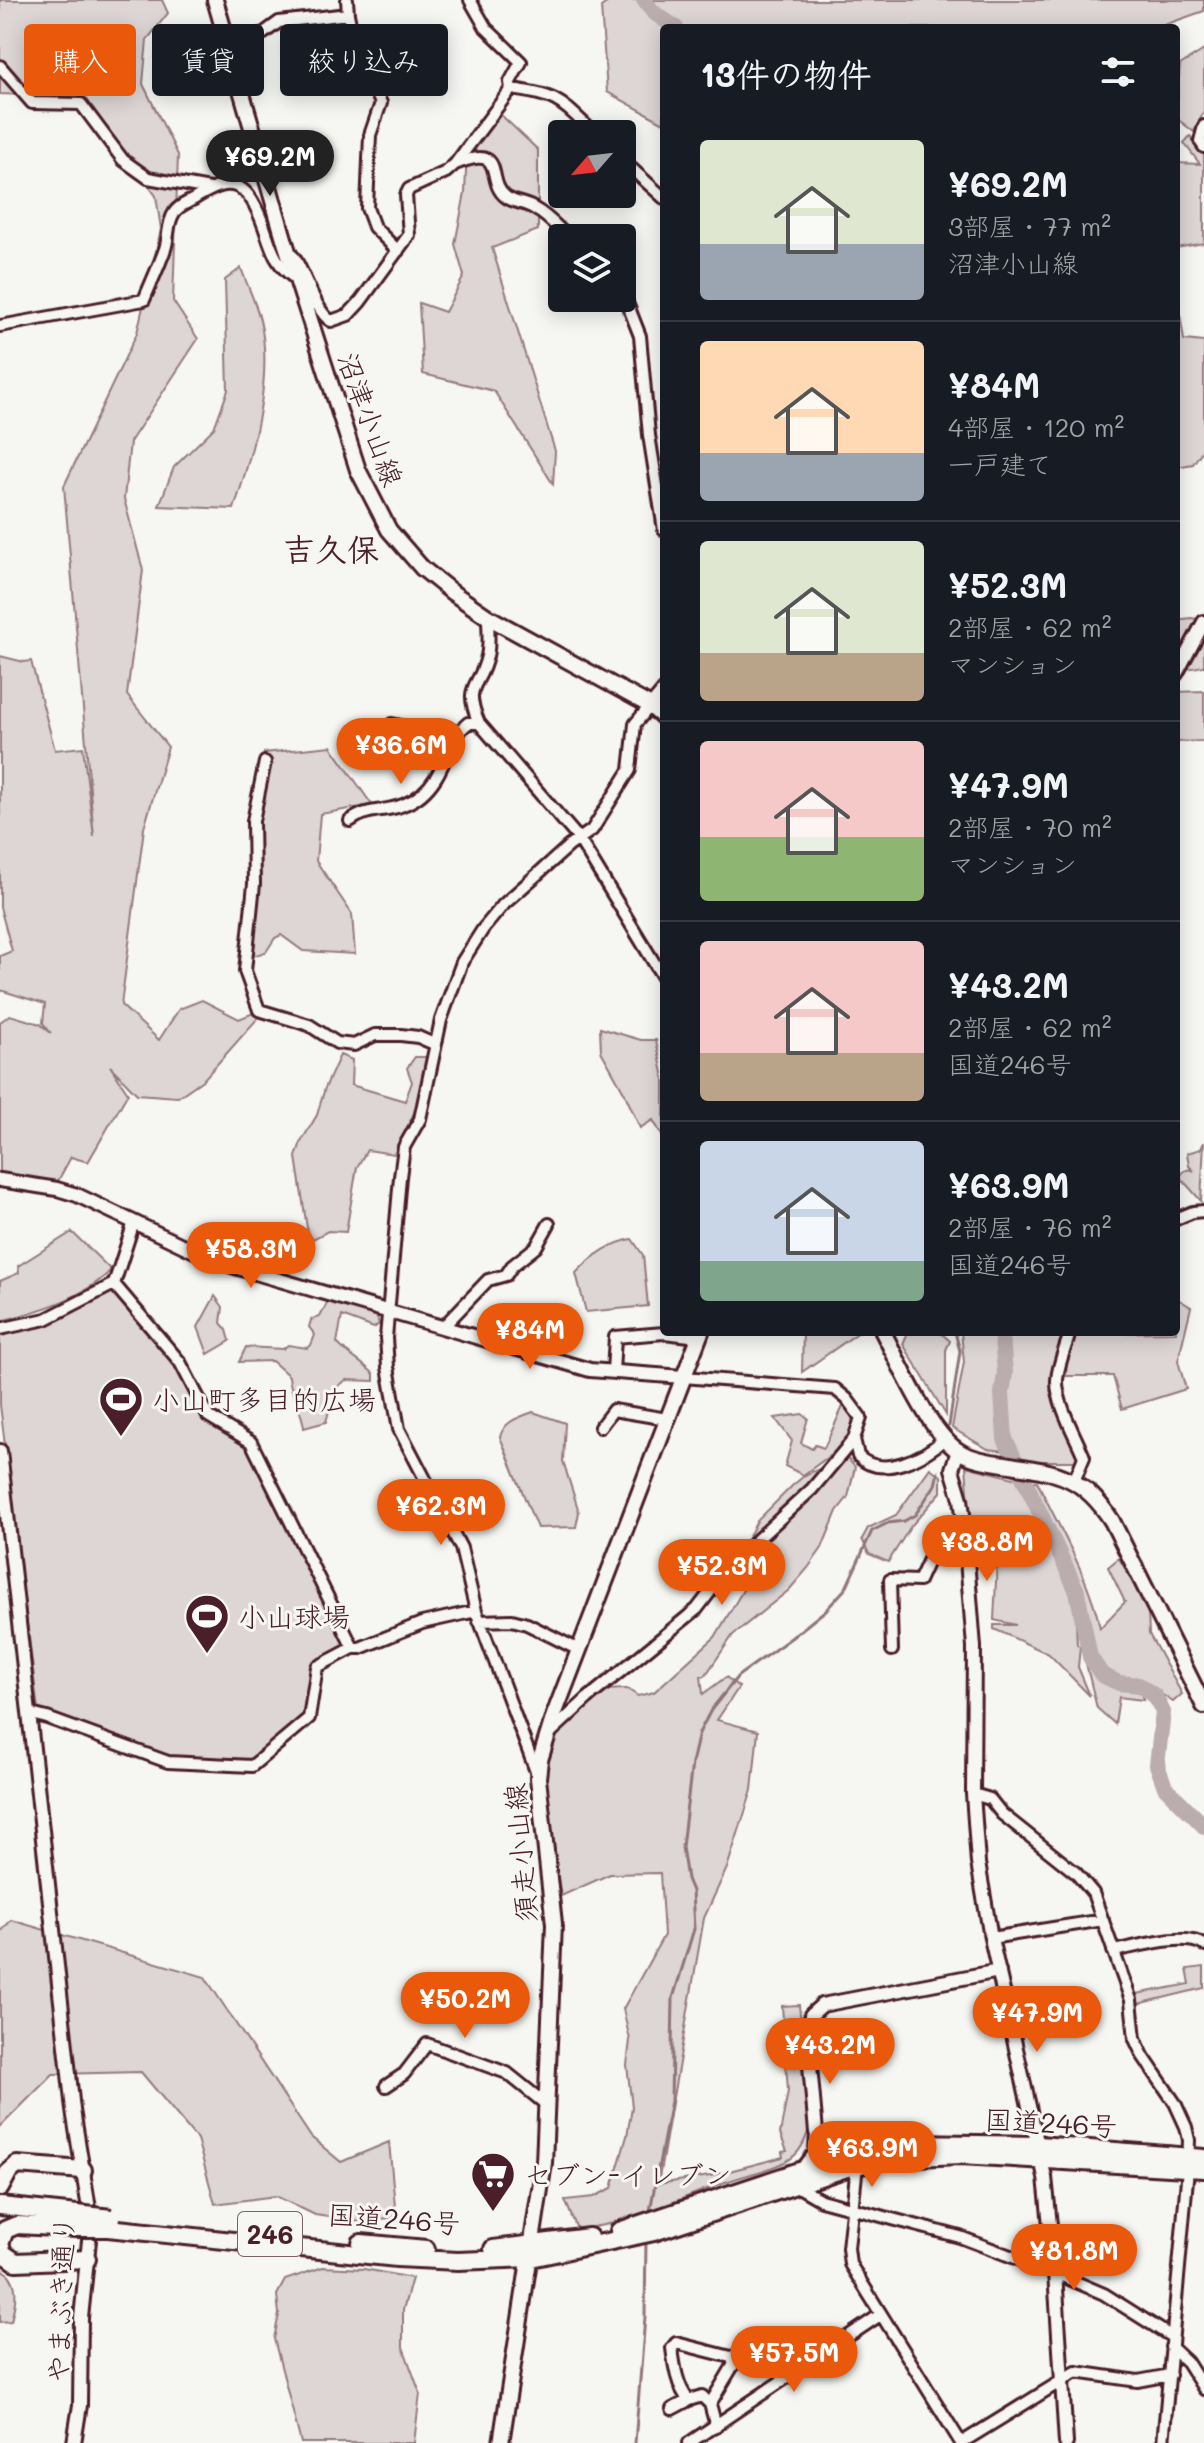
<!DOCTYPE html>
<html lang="ja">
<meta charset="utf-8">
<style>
:root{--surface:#171b24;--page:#20242c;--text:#f1f3f6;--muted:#9ea1a6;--line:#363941;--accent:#ea580c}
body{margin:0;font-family:Mali,"Klee One",sans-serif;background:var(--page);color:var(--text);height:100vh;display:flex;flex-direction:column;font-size:30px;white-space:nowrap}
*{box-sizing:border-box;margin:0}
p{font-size:26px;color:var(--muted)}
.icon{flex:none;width:44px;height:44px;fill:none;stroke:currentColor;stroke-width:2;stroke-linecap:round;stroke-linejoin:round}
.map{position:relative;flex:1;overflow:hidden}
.sheet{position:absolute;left:660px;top:24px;width:520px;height:1312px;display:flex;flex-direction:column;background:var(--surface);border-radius:8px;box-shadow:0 4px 20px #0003}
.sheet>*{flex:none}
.top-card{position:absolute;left:24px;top:24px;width:516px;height:72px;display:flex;gap:16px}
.needle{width:52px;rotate:242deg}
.tools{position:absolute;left:548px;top:120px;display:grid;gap:16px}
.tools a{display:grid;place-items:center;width:88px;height:88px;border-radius:8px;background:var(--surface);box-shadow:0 4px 20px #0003;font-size:40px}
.price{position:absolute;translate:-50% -68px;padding:0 18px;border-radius:28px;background:var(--accent);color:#fff;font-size:26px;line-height:52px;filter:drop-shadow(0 2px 4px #0008)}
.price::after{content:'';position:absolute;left:50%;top:48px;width:24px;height:18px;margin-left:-12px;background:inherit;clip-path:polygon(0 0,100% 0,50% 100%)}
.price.active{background:#222;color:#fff}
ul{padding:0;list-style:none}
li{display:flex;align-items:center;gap:24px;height:200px;padding:0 40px}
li+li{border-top:2px solid var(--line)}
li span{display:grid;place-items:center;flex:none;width:224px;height:160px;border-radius:8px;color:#555}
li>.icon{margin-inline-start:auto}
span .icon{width:96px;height:96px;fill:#fffc;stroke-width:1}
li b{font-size:34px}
h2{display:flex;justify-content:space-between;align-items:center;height:96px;padding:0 40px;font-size:34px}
.tag{padding:0 28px;border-radius:8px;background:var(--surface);box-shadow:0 4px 20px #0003;font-size:28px;line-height:72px}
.tag.active{background:var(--accent);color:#fff}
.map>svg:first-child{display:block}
.green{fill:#ddd6d5;stroke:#947a80;stroke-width:2}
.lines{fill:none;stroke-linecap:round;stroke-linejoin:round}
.stream{stroke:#8e747a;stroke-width:3}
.river{stroke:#bbadae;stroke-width:16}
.minor-casing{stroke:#4a1f2b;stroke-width:16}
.tertiary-casing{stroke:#4a1f2b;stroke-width:18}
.secondary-casing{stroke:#4a1f2b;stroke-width:20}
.trunk-casing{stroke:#4a1f2b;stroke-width:22}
.minor{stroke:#f6f6f2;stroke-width:10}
.tertiary{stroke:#f6f6f2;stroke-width:12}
.secondary{stroke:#f6f6f2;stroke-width:14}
.trunk{stroke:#f6f6f2;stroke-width:16}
.trunk-bridge-casing{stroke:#4a1f2b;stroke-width:22;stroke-linecap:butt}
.trunk-bridge{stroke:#f6f6f2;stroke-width:16}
.labels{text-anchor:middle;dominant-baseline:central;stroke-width:6;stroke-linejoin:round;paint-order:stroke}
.shield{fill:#f6f6f2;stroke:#7e6067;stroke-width:2}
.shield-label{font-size:26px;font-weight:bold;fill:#4a1f2b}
.street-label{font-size:28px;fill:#4a1f2b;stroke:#f6f6f2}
.poi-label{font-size:28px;fill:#4a1f2b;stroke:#f6f6f2;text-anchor:start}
.quarter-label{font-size:32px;font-weight:bold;fill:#4a1f2b;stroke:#f6f6f2}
</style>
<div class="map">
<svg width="1204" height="2443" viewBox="0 0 1204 2443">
<rect width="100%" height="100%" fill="#f6f6f2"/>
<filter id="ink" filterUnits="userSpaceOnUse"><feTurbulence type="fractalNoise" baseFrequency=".0125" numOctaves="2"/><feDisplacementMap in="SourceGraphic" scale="16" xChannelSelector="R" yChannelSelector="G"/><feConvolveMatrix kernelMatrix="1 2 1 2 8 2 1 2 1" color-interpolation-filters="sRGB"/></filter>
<g filter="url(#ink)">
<path class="green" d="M 0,0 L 162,0 L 168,13 L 147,40 L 143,84 L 178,155 L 173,301 L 198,339 L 130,442 L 124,499 L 143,570 L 127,695 L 168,747 L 144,828 L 121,1005 L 159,1040 L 179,1009 L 202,1000 L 239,1019 L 256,1012 L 259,1017 L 204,1079 L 178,1097 L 137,1094 L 110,1066 L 128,1093 L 88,1162 L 71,1157 L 58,1181 L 0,1175 L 0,1022 L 10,1015 L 40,1024 L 51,1033 L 43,1023 L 45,1004 L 0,990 L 0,956 L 12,951 L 0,907 L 0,656 L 24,662 L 31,661 L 55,750 L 83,747 L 94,837 L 64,486 L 137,333 L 161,229 L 156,196 L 85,97 L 0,94 Z
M 611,0 L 1204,0 L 1204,11 L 1164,25 L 1164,28 L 664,28 L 664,123 L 607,92 L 601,7 Z
M 1204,50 L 1204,111 L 1194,132 L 1176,118 L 1180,65 Z
M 500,114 L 538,150 L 538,230 L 492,248 L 555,451 L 553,484 L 494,391 L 423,374 L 419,303 L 445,312 L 464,276 L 455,244 L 465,193 L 467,148 Z
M 1190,136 L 1204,151 L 1204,243 L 1176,248 L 1176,163 L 1200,164 L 1184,143 Z
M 241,268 C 247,285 256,303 260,320 C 274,378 252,454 234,509 L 159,506 L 174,467 L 214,428 L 228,390 L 225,280 Z
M 1176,288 L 1184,340 L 1204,342 L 1204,448 L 1193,464 L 1176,467 Z
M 1191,618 L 1204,620 L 1204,666 L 1187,669 L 1176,658 L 1176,620 Z
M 1204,691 L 1204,741 L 1177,742 L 1177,692 Z
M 331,746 L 372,805 L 320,814 L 316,861 L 352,914 L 355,954 L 303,951 L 281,935 L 275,938 L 266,952 L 252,956 L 264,753 Z
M 600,1028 L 641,1040 L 656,1040 L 664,1078 L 664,1139 L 653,1120 L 640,1128 L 624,1092 L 601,1051 Z
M 340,1055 L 352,1060 L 351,1085 L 405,1101 L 412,1082 L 407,1068 L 415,1057 L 428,1057 L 417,1107 L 394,1154 L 367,1150 L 357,1167 L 346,1232 L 328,1231 L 309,1241 L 296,1157 L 301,1142 L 317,1115 L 325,1088 Z
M 1204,1142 L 1201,1201 L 1180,1177 L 1184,1171 L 1190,1169 L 1194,1171 L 1189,1166 L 1187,1153 L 1201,1149 Z
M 72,1232 L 111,1270 C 85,1298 36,1312 0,1321 L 0,1281 L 19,1273 L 18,1266 Z
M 632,1239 L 643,1255 L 648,1306 L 586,1312 L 576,1273 C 591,1257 610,1243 632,1239 Z
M 109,1291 L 116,1293 L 179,1370 L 205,1420 L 246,1444 L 346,1642 L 344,1647 L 313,1664 L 305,1716 L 248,1761 L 169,1758 L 38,1710 L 0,1405 L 0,1333 Z
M 215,1296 L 223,1307 L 221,1323 L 227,1330 L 230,1341 L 208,1354 L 198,1327 Z
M 1176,1298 L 1191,1307 L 1178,1361 L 1186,1389 L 1122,1409 L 1113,1376 L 1066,1376 L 1070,1333 L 1176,1332 Z
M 328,1301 L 370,1311 L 376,1315 L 379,1324 L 374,1328 L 342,1316 L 337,1343 C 349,1356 362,1362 374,1374 L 374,1381 L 346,1380 L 335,1389 L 326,1422 L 304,1428 C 302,1408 290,1395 289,1376 L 272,1361 L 239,1362 L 246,1347 L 283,1349 L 288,1345 L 307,1348 L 311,1345 L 315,1335 L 309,1327 L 311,1320 L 320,1317 Z
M 803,1332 L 859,1332 L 802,1372 Z
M 908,1332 L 940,1332 L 950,1341 L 946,1350 L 946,1415 L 903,1344 Z
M 961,1332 L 992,1332 L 1002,1346 L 999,1431 L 1006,1451 L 988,1449 L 952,1428 L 964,1362 Z
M 1003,1332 L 1067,1332 L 1050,1391 L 1064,1407 L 1083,1461 L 1019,1461 C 1015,1454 1008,1447 1006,1439 C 995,1410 1012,1365 1003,1332 Z
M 846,1400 L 852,1413 L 853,1434 L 843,1446 L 803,1475 L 785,1466 L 792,1441 L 775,1418 L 802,1414 L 808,1418 L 801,1443 L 812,1449 L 815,1445 L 824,1448 Z
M 533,1412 L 565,1423 L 563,1461 L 579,1512 L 576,1527 L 537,1528 L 500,1437 C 504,1421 518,1418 533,1412 Z
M 846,1457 L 855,1467 L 848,1497 L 837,1511 L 822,1548 L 808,1568 L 789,1590 L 733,1635 L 705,1676 L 701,1676 L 703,1694 L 726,1677 L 739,1687 L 717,1720 L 758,1731 L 752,1790 L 727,1868 L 704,1918 L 658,2184 L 710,2176 L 783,2157 L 782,2152 L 787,2151 L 780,2134 L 788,2091 L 782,2006 L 799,2005 L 811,2120 C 808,2135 802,2153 787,2161 C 768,2171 743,2175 723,2183 C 674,2200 629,2225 577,2229 L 565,2200 L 594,2197 L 612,2188 L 627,2136 L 632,2107 L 627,2065 L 630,2040 L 623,2009 L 664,1935 L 660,1873 L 610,1874 L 561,1896 L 542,1779 L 554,1737 L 604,1690 L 627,1689 L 638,1696 L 654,1692 L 715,1637 L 749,1580 L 735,1563 L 757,1521 L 792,1486 L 805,1475 Z
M 966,1466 L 1018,1479 L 1034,1511 L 1022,1483 L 1037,1481 C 1059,1528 1090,1578 1100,1628 L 1125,1602 L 1108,1567 L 1119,1558 L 1148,1610 L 1149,1634 L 1182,1694 L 1173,1702 L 1137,1678 L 1143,1700 L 1119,1697 L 1115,1724 L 1097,1708 L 1076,1623 L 1077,1645 L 1080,1646 L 1078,1667 L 1090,1696 L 1049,1654 L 994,1629 L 994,1625 L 1016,1625 L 994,1620 L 997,1561 L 993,1536 L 971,1530 Z
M 930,1468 L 941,1476 L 941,1492 L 911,1526 L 888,1562 L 869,1554 L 862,1539 L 868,1528 L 896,1515 Z
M 11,1920 L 205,1977 L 311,2137 L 341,2162 L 389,2142 L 396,2217 L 361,2222 L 315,2215 L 276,2196 L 215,2204 L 197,2139 L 141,2072 L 53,2074 L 0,2127 L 0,1933 Z
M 1204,1967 L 1204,1988 L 1138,2004 L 1136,1994 L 1190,1984 L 1187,1969 Z
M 323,2267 L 364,2269 L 412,2278 L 403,2310 L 403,2347 L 420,2393 L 414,2443 L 301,2443 L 274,2339 L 279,2314 L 277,2295 L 285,2280 Z
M 0,2268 C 21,2279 16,2302 11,2321 L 0,2322 Z"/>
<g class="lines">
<path class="stream" d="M 949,1426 L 960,1351 L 955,1332
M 649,2216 L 671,2101 L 673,1998 L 694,1929 L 692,1891 L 687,1879 L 682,1847 L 692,1763 L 699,1733 L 711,1710 L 738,1676 L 791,1638 L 826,1610 L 846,1588 L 872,1531 L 888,1523 L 904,1521 L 915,1515 L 935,1485 L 938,1472
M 635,2443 L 645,2317 L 646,2239"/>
<path class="river" d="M 644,0 L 653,12 L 676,28
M 998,1332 L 1002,1337 L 1005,1374 L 1002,1393 L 1005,1439 L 1077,1591 L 1090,1657 L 1102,1675 L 1119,1683 L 1139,1685 L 1155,1696 L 1163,1712 L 1157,1765 L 1165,1787 L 1204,1826"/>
<g class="minor-casing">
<path id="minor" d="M 470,0 L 486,28 L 521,62 L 510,82 L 511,89
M 348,14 L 356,53 L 381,103 L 370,135 L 367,208 L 374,227 L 398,251
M 227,44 L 264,33 L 279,22 L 348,14 L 347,0
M 0,66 L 32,103 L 81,104 L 123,160 L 148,178 L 210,189
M 1204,126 L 1200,141 L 1204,147
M 622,160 L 664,198
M 455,164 C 509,143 484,181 506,197 C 514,203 527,203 535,209 C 548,216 558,228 569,238
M 294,257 C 305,274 316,312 331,321 L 348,315 L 360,302 L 409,235 L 406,195 L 409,189 L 446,172 L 455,164 L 511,89 C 559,95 561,102 595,134
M 622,290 L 640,336 L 649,435 L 664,530
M 0,326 L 144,300 C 151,283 159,266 165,249 C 169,238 167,223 174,213 C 178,206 187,203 194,199 C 218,184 239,174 255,206 C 271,235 267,259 296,279
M 488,617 C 488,629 490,644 487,656 C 480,689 462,683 479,723 L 579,839 L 664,979
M 392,724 L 453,737 L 468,723 L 479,723
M 265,762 L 253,821 L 254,884 L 245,971 L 259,1010 L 309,1025 L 337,1043 L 354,1045 L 375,1035 L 401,1035 L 418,1037 L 434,1044
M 350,821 C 369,807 383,813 403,805 C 433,794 444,765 453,737
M 1176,1219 L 1193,1212 L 1204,1211
M 114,1284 L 180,1362 L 208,1416 L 251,1442 L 353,1648
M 443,1327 L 488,1280 L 506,1275 L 512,1266 L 536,1247 L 549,1224
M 0,1329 L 46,1319 L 114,1284 L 134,1222
M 1070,1332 C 1066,1348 1058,1363 1057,1380 C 1056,1402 1076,1437 1084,1457 L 1074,1481
M 613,1372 L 615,1337 L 664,1333 L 699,1337
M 683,1377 L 835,1389 L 847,1399 L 861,1418 L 854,1439 L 858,1456 C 881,1480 925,1457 944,1439
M 600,1427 L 613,1410 L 667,1419
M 479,1621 L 512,1620 L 527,1624 L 579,1650
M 892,1650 L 890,1580 L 919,1581 L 942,1531 L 948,1525 L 964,1522
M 31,1714 L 47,1718 L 168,1762 L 252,1766 L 309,1718 L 317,1667 L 353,1648 L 360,1648 L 422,1623 L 476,1611
M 548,1735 L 588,1698 L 697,1609 L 733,1562 L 812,1489 L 854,1439
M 538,1777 L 476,1611 L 461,1548 L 399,1429 L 388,1367 L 386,1338 L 400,1177 L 404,1147 L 420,1119 L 441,1020 L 462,962 L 483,929 L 503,905 L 569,846 L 592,830 L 630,770 L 635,724 L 664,689
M 973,1794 L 990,1799 L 1002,1814 L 1076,1873 L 1093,1893 L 1131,2000 L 1135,2039 L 1143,2056 L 1175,2103 L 1186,2127 L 1189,2140 L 1188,2168 L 1163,2443
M 991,1938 L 1103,1920
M 1113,1951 C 1137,1947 1183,1932 1204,1945
M 386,2086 L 404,2074 L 427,2044 L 507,2073 L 548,2106
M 857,2165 L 848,2248 L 850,2264 L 961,2443 L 1076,2372 L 1138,2381 L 1170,2375
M 804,2166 L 815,2152 L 816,2132
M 795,2185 L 821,2200 L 960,2237 L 1055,2273 L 1104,2294 L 1172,2337
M 1171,2347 L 1187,2362 L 1204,2389
M 710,2404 L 734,2364 L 731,2357 L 676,2343 L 672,2348 C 674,2364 677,2388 689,2400 L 702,2396 L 710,2404 L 716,2426
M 672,2409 L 689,2400
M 689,2443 L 880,2315"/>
</g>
<g class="tertiary-casing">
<path id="tertiary" d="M 1176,674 L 1204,622
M 0,1180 L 57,1189 L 77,1195 L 209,1258 L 235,1267 L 590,1370 L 683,1377
M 0,1451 L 73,2110 L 91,2221 L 81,2318 L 80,2405 L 74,2443
M 958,1451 L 952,1469 L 961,1499 L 964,1522 L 974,1647 L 973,1794 L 978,1863 L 991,1938 L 1045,2177 L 1055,2273 L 1066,2443
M 816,2132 L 808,2043 L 811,2015 L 822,2005 L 999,1971"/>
</g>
<g class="secondary-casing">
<path id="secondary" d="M 215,0 L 285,242 L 358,470 L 389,530 L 422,568 L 453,593 L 488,617 L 649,705 L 664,718
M 883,1332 C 900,1364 928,1430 957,1450 C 968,1458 984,1461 998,1463 C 1052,1472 1080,1471 1112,1521 L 1204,1706
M 501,2443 L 544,2163 L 554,1924 L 538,1778 L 540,1760 L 554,1715 L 701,1332"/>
</g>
<g class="trunk-casing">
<path id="trunk" d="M 0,2188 L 8,2173 L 17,2165 L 83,2170
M 0,2206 L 77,2214
M 108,2228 L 397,2258 L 458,2261 L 531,2258 L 654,2232 L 847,2168 L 894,2158 L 960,2155 L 1204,2169
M 619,2231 L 839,2158 L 910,2143 L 1039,2145 L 1204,2158
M 361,2243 L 426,2249
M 0,2244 L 3,2253 L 16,2262 L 87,2259
M 0,2244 L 5,2230 L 17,2225 L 75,2228
M 493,2249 L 589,2237"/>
</g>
<use href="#minor" class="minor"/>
<use href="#tertiary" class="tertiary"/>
<use href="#secondary" class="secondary"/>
<use href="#trunk" class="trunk"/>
<g class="trunk-bridge-casing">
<path id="trunk-bridge" d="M 77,2214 L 111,2218
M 75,2228 L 108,2228"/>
</g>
<use href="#trunk-bridge" class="trunk-bridge"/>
</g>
</g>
<defs>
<g id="stadium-pin" transform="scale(2.3)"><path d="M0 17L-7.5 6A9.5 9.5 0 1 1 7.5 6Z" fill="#4a1f2b" stroke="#f6f6f2"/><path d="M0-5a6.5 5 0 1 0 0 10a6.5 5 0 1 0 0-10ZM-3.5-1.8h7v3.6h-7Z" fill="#fff"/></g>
<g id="supermarket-pin" transform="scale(2.3)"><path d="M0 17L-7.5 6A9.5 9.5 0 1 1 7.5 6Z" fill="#4a1f2b" stroke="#f6f6f2"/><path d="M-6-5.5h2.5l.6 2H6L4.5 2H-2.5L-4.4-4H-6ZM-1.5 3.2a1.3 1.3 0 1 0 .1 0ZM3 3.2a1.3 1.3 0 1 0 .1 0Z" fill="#fff"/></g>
</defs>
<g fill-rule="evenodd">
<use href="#stadium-pin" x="121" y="1399"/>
<use href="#stadium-pin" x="207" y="1616"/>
<use href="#supermarket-pin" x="493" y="2174"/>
</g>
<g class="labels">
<rect class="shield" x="238" y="2212" width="64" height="44" rx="6"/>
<g class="shield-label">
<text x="270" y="2234">246</text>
</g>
<g class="street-label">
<text transform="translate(371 419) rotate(70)">沼津小山線</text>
<text transform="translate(520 1853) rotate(-95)">須走小山線</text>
<text transform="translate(1051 2122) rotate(3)">国道246号</text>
<text transform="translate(394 2218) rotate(4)">国道246号</text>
<text transform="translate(60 2299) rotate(-88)">やまぶき通り</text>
</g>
<g class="poi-label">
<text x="152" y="1399">小山町多目的広場</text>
<text x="238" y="1616">小山球場</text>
<text x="524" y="2174">セブン-イレブン</text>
</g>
<g class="quarter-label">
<text x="331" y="548">吉久保</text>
</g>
</g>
</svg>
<div class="tools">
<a><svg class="needle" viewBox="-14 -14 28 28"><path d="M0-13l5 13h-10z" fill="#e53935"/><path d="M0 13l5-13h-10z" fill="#9ea1a6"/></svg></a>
<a><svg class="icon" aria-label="layers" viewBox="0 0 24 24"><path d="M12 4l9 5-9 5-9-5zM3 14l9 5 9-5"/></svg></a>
</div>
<b class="price active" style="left:270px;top:198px">¥69.2M</b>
<b class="price" style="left:401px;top:786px">¥36.6M</b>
<b class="price" style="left:251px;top:1290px">¥58.3M</b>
<b class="price" style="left:530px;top:1371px">¥84M</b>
<b class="price" style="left:441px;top:1547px">¥62.3M</b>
<b class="price" style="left:987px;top:1583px">¥38.8M</b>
<b class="price" style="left:722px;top:1607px">¥52.3M</b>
<b class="price" style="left:465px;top:2040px">¥50.2M</b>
<b class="price" style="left:1037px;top:2054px">¥47.9M</b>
<b class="price" style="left:830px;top:2086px">¥43.2M</b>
<b class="price" style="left:872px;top:2189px">¥63.9M</b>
<b class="price" style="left:1074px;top:2292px">¥81.8M</b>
<b class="price" style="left:794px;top:2394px">¥57.5M</b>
<div class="top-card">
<a class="tag active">購入</a>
<a class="tag">賃貸</a>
<a class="tag">絞り込み</a>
</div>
<section class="sheet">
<h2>13件の物件<svg class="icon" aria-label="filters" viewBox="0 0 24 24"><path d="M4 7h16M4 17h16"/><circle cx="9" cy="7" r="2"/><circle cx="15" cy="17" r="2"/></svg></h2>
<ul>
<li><span style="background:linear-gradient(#dfe7d0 65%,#9aa5b1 0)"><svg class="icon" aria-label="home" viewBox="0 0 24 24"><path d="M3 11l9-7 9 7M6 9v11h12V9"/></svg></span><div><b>¥69.2M</b><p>3部屋 · 77 m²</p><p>沼津小山線</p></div></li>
<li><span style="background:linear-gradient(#ffd9b3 70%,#9aa5b1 0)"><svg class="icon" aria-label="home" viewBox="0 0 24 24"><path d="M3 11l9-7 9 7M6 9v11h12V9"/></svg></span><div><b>¥84M</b><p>4部屋 · 120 m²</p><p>一戸建て</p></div></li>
<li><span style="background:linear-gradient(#dfe7d0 70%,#b9a48a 0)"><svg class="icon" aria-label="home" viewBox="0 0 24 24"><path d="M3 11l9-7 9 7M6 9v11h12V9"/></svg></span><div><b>¥52.3M</b><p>2部屋 · 62 m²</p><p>マンション</p></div></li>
<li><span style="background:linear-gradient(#f6c9c9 60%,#8fb573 0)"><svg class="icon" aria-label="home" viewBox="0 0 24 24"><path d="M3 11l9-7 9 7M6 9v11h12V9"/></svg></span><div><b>¥47.9M</b><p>2部屋 · 70 m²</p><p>マンション</p></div></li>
<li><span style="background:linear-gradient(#f6c9c9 70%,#b9a48a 0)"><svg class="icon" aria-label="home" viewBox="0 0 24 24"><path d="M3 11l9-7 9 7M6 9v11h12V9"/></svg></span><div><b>¥43.2M</b><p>2部屋 · 62 m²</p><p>国道246号</p></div></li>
<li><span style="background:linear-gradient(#c9d6e8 75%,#7fa58c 0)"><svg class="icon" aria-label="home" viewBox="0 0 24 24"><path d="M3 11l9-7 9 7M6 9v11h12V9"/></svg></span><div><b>¥63.9M</b><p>2部屋 · 76 m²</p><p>国道246号</p></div></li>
</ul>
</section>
</div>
